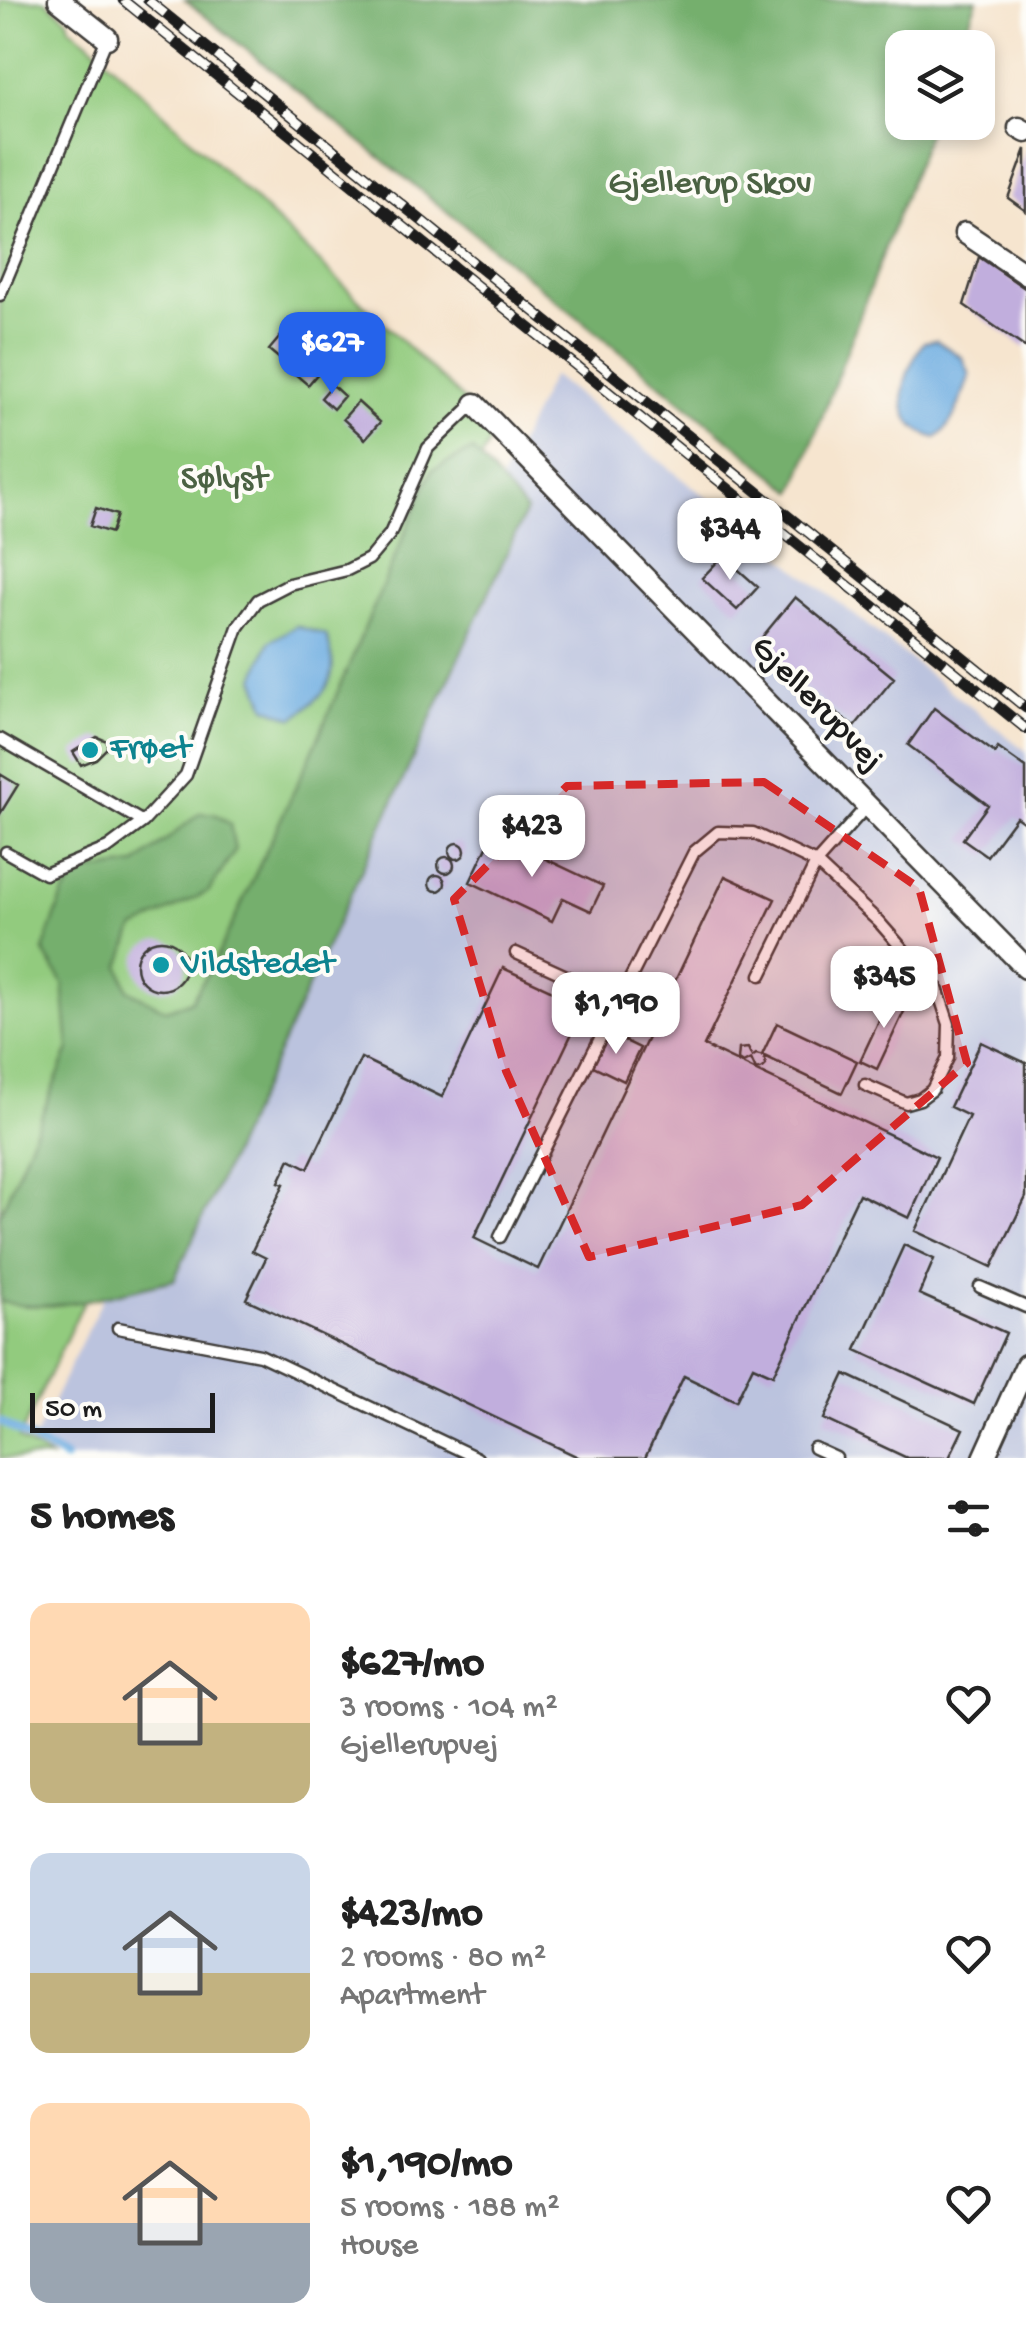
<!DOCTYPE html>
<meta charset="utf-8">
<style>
:root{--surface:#fff;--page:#f6f6f6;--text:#222;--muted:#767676;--accent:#2563eb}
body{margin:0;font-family:"Gochi Hand",sans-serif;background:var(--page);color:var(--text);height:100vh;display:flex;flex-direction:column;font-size:38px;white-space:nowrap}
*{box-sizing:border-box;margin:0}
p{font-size:32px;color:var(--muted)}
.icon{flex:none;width:55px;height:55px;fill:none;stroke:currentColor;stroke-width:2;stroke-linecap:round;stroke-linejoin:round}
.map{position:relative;height:1458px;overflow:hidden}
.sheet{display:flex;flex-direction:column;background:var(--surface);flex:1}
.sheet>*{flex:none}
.fabs{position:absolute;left:885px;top:30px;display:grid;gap:20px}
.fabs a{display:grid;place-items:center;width:110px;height:110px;border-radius:20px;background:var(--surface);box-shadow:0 5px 15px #0003;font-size:50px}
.scale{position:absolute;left:30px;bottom:25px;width:185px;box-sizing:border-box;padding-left:10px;border:5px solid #1c1c1c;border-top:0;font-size:28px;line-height:35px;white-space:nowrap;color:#1c1c1c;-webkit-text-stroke:8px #fdfcf7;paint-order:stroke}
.price{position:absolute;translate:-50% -85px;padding:0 22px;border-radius:20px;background:#fff;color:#222;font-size:32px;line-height:65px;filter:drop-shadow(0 2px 5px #0008)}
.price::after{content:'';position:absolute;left:50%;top:60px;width:30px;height:22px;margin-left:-15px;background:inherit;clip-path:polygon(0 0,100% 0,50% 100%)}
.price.on{background:var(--accent);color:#fff}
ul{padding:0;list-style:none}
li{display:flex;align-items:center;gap:30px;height:250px;padding:0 30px}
li span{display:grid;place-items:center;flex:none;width:280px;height:200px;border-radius:20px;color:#555}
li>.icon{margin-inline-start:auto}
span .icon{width:120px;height:120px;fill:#fffc;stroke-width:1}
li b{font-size:42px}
h2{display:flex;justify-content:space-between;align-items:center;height:120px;padding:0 30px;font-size:42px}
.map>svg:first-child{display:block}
.industrial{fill:#bbc3de}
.green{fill:#92cb7e;stroke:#57744d;stroke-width:2.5}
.forest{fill:#75af6d;stroke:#486644;stroke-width:2.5}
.water{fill:#6eade1;stroke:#45647e;stroke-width:2.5}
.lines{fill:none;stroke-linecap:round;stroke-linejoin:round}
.stream{stroke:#6eade1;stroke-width:8}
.building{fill:#c1aedd}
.lane-casing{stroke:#3d3a37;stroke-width:15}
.street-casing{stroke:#3d3a37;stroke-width:25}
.lane{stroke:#fff;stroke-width:10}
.street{stroke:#fff;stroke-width:20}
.rail-casing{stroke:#1c1c1c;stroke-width:11}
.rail{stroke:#fdfcf7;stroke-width:8;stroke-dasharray:22;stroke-linecap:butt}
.marked{fill:#d62828;fill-opacity:0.2;stroke:#d62828;stroke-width:8;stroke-dasharray:20 12;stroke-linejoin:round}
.culture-dot{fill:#0f9aa8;stroke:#fdfcf7;stroke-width:4}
.labels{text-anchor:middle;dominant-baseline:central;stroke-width:8;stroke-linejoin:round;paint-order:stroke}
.park-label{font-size:35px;fill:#4b6243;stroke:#fdfcf7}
.street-label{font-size:35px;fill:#1c1c1c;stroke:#fdfcf7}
.culture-label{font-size:35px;fill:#0d838f;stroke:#fdfcf7;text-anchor:start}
</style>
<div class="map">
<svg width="1026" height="1458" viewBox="0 0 1026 1458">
<rect width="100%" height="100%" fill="#fdfcf7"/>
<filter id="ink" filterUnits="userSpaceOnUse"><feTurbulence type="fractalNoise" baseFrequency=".01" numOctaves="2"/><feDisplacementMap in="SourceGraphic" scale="20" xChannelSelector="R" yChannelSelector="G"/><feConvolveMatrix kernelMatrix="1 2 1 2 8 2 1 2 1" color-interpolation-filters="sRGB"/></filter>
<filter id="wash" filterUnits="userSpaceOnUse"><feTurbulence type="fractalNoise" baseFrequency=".0048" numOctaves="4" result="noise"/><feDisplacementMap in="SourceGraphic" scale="40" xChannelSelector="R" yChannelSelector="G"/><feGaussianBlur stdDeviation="2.25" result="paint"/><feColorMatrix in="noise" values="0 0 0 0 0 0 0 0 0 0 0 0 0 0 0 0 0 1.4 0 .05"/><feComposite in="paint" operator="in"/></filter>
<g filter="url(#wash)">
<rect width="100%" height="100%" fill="#f6e5cf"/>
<path class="industrial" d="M 552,375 L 1026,751 L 1026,1458 L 56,1458 L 31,1446 Z"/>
<path class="green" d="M 0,0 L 45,0 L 68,19 L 70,27 L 88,41 L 495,430 L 19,1439 L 50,1458 L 0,1458 Z"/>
<path class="forest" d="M 185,0 L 977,0 L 960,47 L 902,48 L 902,122 L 932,123 L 794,492 Z
M 473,450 L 526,511 L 174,1280 C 122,1291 50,1317 0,1301 L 0,1215 L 69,1049 L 63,983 L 43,950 L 63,895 L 75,878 L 91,871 L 135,865 L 200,813 L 215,814 L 230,824 L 235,851 L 209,891 L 134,929 L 120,966 L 128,990 L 166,1010 L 191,1001 L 214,963 L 312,752 L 432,470 Z"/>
<path class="water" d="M 936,340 L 963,358 L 970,375 C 962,396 954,426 936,438 C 887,424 902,374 924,342 Z
M 296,626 L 326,635 C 342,680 328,691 294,718 L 266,707 L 255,678 L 269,642 Z"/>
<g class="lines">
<path class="stream" d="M 1,1422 L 65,1458"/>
</g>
<g id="blocks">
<path class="building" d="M 1026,149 L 1026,211 L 1008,198 Z
M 979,257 L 1026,289 L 1026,348 L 964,305 Z
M 280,337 L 293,348 L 282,361 L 269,350 Z
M 306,362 L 319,372 L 308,385 L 295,374 Z
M 332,385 L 344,396 L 333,409 L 321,398 Z
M 358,402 L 380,422 L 365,439 L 343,419 Z
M 96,508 L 117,515 L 111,533 L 90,526 Z
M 723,556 L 758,587 L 737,610 L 702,578 Z
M 795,597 L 894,678 L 854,727 L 754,647 Z
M 934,708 L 995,753 L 998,748 L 1026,768 L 1026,824 L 1016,817 L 987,856 L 963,839 L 988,805 L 908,745 Z
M 97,737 L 107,741 L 107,748 L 96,759 L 81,765 L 73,752 Z
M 0,774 L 18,785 L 0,814 Z
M 493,834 L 603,886 L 591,911 L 563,898 L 552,921 L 470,882 Z
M449 851a8 8 0 1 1 16 0a8 8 0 1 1-16 0Z
M438 865a8 8 0 1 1 16 0a8 8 0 1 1-16 0Z
M429 883a8 8 0 1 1 16 0a8 8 0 1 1-16 0Z
M 725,876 L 775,899 L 704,1046 L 937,1157 L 909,1218 L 859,1194 L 773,1375 L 753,1366 L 736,1401 L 684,1376 L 645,1458 L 580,1458 L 246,1299 L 266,1258 L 252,1251 L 284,1184 L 279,1182 L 290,1159 L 308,1168 L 361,1058 L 442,1097 L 503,968 L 585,1006 L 474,1238 L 538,1269 Z
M136 965a25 25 0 1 1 50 0a25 25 0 1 1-50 0Z
M 892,993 L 909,1001 L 877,1069 L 860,1061 Z
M 777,1023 L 857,1061 L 842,1093 L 762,1055 Z
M 609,1033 L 640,1048 L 624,1081 L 593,1066 Z
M 981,1042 L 1026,1063 L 1026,1197 L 992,1267 L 915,1231 L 969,1116 L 950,1107 Z
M 748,1048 L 752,1057 L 756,1054 L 764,1056 L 766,1065 L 763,1068 L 756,1070 L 751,1059 L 743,1063 L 738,1060 L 739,1049 Z
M 904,1245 L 934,1259 L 919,1294 L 1006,1333 L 974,1404 L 856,1350 Z
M 845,1374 L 963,1429 L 949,1458 L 907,1458 L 824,1419 Z"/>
</g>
</g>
<g filter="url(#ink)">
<use href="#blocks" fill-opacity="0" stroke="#3d3a37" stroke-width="2.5"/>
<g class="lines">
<g class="lane-casing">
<path id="lane" d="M 0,295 L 107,38
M 0,739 L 143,822
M 6,852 L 45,874 L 108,848 L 143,822 L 186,775 L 238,627 L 258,600 L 289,584 L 347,570 L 369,559 L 390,534 L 428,448 L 474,404
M 516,953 L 619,1000
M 761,975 L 816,863 L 867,806
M 500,1237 L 694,852 L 718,832 L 753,833 L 816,863 L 879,922 L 937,988 L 949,1024 L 948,1058 L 932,1090 L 920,1099 L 906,1103 L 865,1085
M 980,1287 L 1026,1307
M 118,1328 L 260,1355 L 477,1458
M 814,1448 L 836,1458"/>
</g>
<g class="street-casing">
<path id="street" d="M 59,0 L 107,38
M 1019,128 L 1026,132
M 965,233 L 1026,274
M 475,404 L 1026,968
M 984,1458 L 1026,1365"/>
</g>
<use href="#lane" class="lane"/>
<use href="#street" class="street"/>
<g class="rail-casing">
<path id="rail" d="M 123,0 L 1026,729
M 148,0 L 1026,708"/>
</g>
<use href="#rail" class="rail"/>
</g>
</g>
<path class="marked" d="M 764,782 L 919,888 L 967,1063 L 802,1205 L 589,1257 L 506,1071 L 454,899 L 567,786 Z"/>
<g class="culture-dot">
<circle cx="90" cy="750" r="10"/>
<circle cx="161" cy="965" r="10"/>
</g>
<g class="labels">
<g class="park-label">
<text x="710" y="185">Gjellerup Skov</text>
<text x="224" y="480">Sølyst</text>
</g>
<g class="street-label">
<text transform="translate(816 705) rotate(46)">Gjellerupvej</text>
</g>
<g class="culture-label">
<text x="110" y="750">Frøet</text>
<text x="181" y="965">Vildstedet</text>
</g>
</g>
</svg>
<div class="fabs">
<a><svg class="icon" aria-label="layers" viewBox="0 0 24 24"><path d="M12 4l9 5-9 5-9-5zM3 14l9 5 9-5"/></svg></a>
</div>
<div class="scale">50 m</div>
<b class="price on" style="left:332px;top:397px">$627</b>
<b class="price" style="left:730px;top:583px">$344</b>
<b class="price" style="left:532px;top:880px">$423</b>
<b class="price" style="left:884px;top:1031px">$345</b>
<b class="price" style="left:616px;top:1057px">$1,190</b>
</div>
<section class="sheet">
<h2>5 homes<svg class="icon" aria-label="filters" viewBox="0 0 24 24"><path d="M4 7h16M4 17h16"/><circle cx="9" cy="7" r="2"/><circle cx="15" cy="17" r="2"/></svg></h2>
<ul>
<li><span style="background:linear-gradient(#ffd9b3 60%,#c2b280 0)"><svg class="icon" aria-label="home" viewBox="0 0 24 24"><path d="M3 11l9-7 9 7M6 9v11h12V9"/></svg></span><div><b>$627/mo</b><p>3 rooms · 104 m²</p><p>Gjellerupvej</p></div><svg class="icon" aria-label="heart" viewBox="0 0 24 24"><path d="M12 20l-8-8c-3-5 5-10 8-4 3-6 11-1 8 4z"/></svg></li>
<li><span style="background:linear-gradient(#c9d6e8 60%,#c2b280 0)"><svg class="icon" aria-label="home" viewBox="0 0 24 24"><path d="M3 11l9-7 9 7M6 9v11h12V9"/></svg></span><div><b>$423/mo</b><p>2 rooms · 80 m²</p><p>Apartment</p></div><svg class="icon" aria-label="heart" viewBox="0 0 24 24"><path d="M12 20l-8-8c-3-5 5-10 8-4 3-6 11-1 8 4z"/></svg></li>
<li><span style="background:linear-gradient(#ffd9b3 60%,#9aa5b1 0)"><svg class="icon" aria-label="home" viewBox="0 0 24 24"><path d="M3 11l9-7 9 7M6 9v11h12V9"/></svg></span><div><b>$1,190/mo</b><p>5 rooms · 188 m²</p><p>House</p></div><svg class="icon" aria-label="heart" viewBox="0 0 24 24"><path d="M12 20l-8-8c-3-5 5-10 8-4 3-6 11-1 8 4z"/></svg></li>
</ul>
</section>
